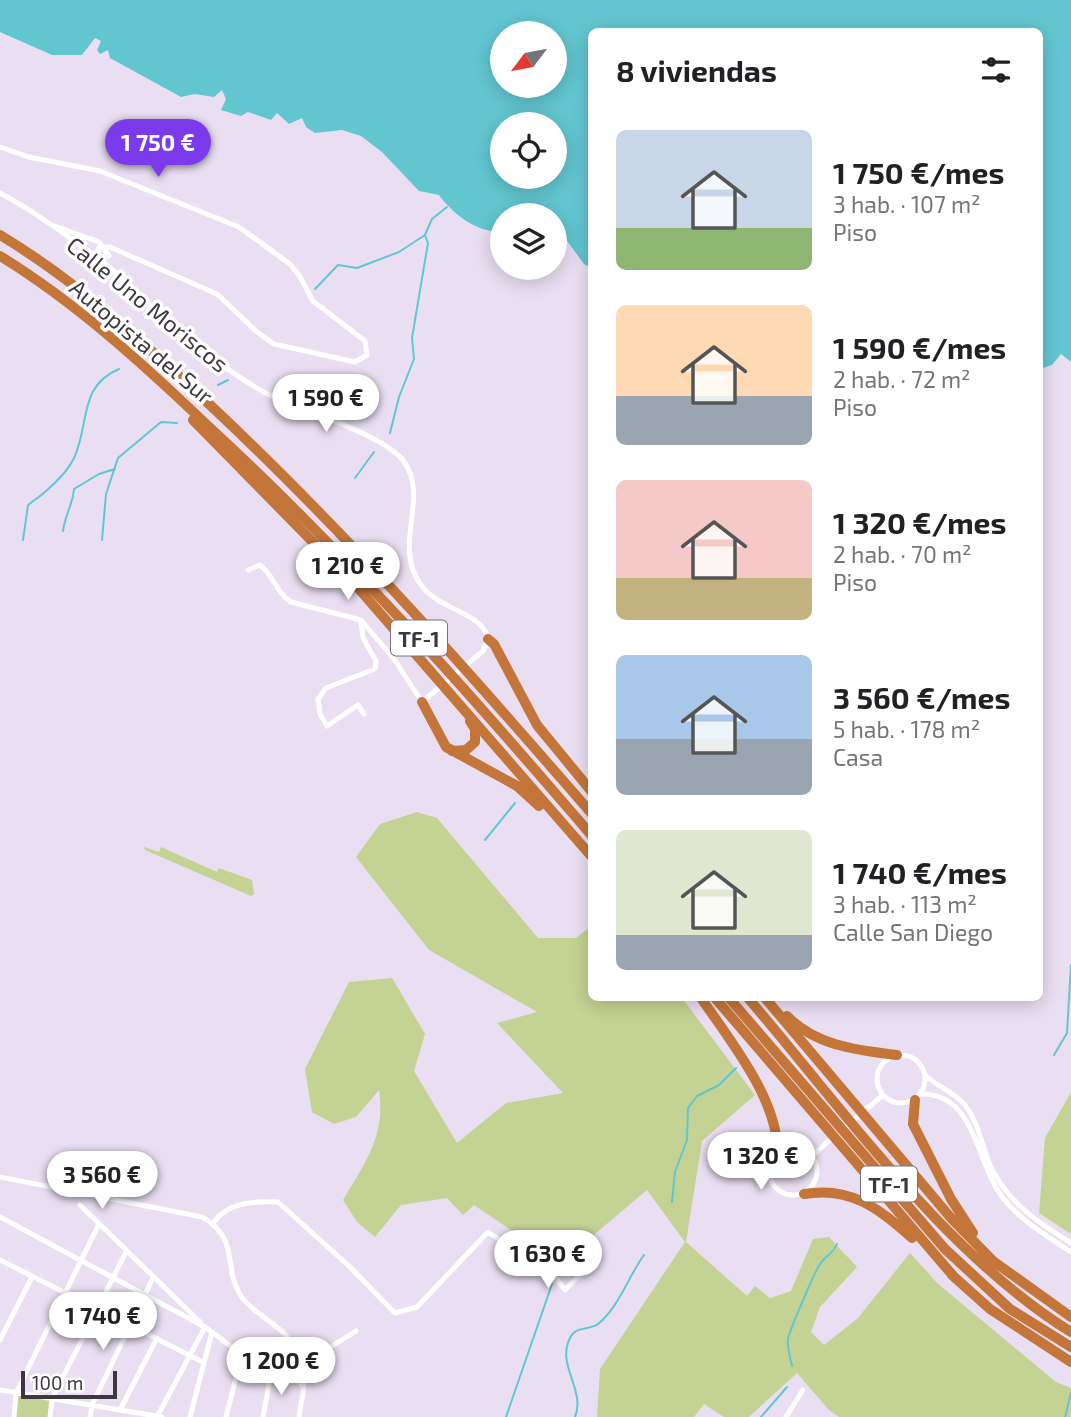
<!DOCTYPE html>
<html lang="es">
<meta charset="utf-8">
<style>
:root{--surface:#fff;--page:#f6f6f6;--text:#202124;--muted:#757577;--accent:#7c3aed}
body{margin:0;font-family:"Exo 2",sans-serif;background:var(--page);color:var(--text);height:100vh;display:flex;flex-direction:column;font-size:26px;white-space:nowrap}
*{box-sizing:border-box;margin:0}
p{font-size:23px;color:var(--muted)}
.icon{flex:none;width:38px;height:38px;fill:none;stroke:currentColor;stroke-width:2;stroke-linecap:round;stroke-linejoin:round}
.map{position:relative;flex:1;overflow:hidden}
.sheet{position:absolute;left:588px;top:28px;width:455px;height:973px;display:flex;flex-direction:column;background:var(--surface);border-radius:10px;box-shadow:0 4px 18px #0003}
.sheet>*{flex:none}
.needle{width:46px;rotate:238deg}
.controls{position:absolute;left:490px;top:21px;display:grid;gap:14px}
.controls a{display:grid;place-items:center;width:77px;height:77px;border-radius:50%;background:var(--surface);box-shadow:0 4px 18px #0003;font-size:35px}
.scale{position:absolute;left:21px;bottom:18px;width:96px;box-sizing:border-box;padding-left:7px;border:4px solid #3d3840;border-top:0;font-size:19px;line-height:24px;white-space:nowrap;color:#3d3840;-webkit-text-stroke:5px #fff;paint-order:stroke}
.price{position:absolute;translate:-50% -60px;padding:0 16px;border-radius:24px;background:#fff;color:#222;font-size:23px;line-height:46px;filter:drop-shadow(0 2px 4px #0008)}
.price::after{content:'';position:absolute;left:50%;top:42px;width:21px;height:16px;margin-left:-10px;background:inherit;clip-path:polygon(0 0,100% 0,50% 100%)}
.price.on{background:var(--accent);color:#fff}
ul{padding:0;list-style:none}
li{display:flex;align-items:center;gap:21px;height:175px;padding:0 28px}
li span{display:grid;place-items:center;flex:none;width:196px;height:140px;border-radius:10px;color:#555}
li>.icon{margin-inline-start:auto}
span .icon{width:84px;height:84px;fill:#fffc;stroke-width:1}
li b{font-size:30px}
h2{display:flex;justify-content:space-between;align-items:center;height:84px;padding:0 28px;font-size:30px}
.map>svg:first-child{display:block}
.green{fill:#c4d293}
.water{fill:#62c6d0;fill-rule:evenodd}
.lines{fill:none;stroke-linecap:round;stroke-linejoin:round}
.stream{stroke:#62c6d0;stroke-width:2}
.minor{stroke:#fff;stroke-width:5}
.motorway{stroke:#c4753a;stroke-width:10}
.labels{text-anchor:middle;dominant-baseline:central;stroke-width:7;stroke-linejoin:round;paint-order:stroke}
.shield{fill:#fff;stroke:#777479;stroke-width:2}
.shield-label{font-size:21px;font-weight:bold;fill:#3d3840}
.street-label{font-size:23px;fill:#3d3840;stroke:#fff}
</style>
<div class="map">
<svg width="1071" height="1417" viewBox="0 0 1071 1417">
<rect width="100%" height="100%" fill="#eadff2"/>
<path class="green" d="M 417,812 L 437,818 L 538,938 L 576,938 L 591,926 L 592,998 L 682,998 L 755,1095 L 702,1141 L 686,1242 L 747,1296 L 755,1286 L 770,1298 L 791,1291 L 813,1239 L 829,1237 L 857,1267 L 820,1307 L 811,1332 L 824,1345 L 858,1318 L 910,1253 L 937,1283 L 1056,1382 L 1071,1388 L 1071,1417 L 839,1417 L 829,1410 L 797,1373 L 749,1417 L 724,1417 L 704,1404 L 694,1417 L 597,1417 L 600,1369 L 685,1242 L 647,1190 L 558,1265 L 524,1244 L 511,1241 L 515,1233 L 474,1205 L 463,1215 L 447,1198 L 401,1205 L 375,1237 L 357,1222 L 343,1200 C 365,1163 386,1135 379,1090 L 356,1117 L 334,1124 L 312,1112 L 305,1069 L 349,982 L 392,978 L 425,1034 L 414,1071 L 457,1143 L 506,1103 L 563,1093 L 497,1023 L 537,1012 L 429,950 L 356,857 L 380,824 Z
M 144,847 L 159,852 L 161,847 L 217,872 L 219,868 L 252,880 L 254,894 L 251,896 L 145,850 Z
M 1071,1092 L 1071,1234 L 1039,1213 L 1045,1138 Z
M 16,1393 L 52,1399 L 50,1417 L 14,1417 Z"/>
<path class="water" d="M 0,0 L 1071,0 L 1071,362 L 1061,354 L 1052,365 L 1040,369 L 1040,32 L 592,32 L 591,268 L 584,264 L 567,241 L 555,250 L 555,215 L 502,215 L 502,230 C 480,236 452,213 439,195 L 419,191 L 382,152 L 361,136 L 342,130 L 315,133 L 306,127 L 302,118 L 289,124 L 277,113 L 271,120 L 248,112 L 241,116 L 221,110 L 226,99 L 222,90 L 214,97 L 195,94 L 181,97 L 110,58 L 108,50 L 100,54 L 97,50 L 101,41 L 95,38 L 82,55 L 52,55 L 0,32 ZM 502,33 L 555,33 L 555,86 L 502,86 ZM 502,124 L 555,124 L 555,177 L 502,177 Z"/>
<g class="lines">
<path class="stream" d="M 315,289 L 338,265 L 357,268 L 399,252 L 425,235 L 432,219 L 447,207
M 218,385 L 228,380
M 390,433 L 399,397 L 414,359 L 412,338 L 428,243 L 425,235
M 355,478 L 374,452
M 63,531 C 65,515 73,504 74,489 L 99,474 L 115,469
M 23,540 L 28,505 C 44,494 66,475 74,458 C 90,424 78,386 119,369
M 102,540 L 106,494 L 118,458 L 161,422 L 177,423
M 589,733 L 592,732
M 485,840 L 515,803
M 1054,1055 L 1067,1033 L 1071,965
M 672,1202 L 675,1172 L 687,1140 L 688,1108 L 697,1096 L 719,1085 L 736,1068
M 792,1366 C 790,1357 787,1347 788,1339 C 789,1332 815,1271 820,1264 C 825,1256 833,1254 837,1244
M 506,1417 L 552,1284
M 575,1417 C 586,1390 556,1365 570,1338 C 576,1325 589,1331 598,1324 C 619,1307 628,1277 644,1255
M 761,1417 L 787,1387
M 1065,1417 L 1071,1393"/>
<path class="minor" d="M 0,147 L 29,157 L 100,171 L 239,227 L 290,264 L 299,275 L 313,301 L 365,341 L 367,355 L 355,362 L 274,344 L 257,332 L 217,294 L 110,247 L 99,248 L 95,256
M 0,193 C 37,213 72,239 104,263 C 118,273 130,287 143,299 C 181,333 220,368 264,392 C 299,411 385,433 405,463 C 429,499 392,546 421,585 C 440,611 483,612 488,639 L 483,651 L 422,702 L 394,659 L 361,620 L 291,602 C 276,593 274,575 260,565 L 248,570
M 55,226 L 99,242 L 109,256
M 361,620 L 363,638 L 376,661 L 375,669 L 326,688 L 318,699 L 320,714 L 327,726 L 358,705 L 364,714
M877 1079a24 24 0 1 1 48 0a24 24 0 1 1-48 0Z
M 926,1076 C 938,1087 954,1092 965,1105 C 978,1122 981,1141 988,1160 C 1003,1199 1037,1222 1071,1243
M 921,1094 C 976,1093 975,1162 1003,1198 C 1021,1221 1047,1236 1071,1252
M 841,1131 L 883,1095
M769 1171a24 24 0 1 1 48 0a24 24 0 1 1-48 0Z
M 812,1156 L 833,1137
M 0,1177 L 202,1217 C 241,1239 222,1267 241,1296 C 258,1321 295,1327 295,1360
M 80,1205 L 200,1322
M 0,1217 L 205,1327 L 256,1365 L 295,1374 L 302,1386
M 213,1223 C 228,1202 254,1201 278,1202 L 350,1267 L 395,1313 L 417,1307 L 488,1232 L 511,1247 L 541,1258 L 565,1290 L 596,1258
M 0,1260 L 203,1362
M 0,1340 L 32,1277
M 245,1355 L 273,1362 L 295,1360 C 311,1372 301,1399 299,1417
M 302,1365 L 356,1331
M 0,1390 L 162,1417
M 120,1410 L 157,1338
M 14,1417 L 16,1393 L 99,1224
M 50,1417 L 52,1399 L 126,1252
M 90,1417 L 92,1405 L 153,1278
M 157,1417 L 205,1327
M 190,1417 L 212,1332
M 226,1417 L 242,1354
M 263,1417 L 273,1362
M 786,1417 L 803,1390"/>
<path class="motorway" d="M 0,235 C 77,281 144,343 209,404 C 346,532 469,672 592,814
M 0,256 C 75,302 142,363 205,423 C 344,551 469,692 592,836
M 193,420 L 359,589 L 592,857
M 488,639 L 494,644 L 537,725 L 592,792
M 422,702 L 446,747 L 517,786 L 539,806
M 452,751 L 466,750 L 475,742 L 475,729 L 470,721
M 701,998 C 729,1039 780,1102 777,1153
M 715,998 L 955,1278
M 729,998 L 945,1249 L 1010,1309 L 1071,1347
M 748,998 C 844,1110 945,1254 1071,1332
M 765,998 L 951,1218 L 993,1261 L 1071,1317
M 787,1016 C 816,1046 857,1050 897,1055
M 915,1100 L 913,1124 L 951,1199 L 973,1233
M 804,1194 C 851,1186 878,1208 912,1238
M 952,1275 L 990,1309 L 1071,1362"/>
</g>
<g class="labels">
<g class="shield">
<rect x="391" y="620.5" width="56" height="35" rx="5"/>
<rect x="861" y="1166.5" width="56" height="35" rx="5"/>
</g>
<g class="shield-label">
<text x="419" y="638">TF-1</text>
<text x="889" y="1184">TF-1</text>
</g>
<g class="street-label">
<text transform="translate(148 304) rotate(39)">Calle Uno Moriscos</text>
<text transform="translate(142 341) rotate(40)">Autopista del Sur</text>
</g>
</g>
</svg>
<div class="controls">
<a><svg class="needle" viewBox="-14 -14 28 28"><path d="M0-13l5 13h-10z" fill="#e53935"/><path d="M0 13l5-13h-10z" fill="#757577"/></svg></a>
<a><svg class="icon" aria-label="locate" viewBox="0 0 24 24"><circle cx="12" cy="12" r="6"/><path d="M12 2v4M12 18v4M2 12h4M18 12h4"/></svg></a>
<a><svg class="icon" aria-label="layers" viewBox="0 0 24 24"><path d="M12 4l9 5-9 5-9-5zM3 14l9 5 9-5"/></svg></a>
</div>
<div class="scale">100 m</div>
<b class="price on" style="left:158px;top:179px">1 750 €</b>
<b class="price" style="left:326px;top:434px">1 590 €</b>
<b class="price" style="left:348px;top:602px">1 210 €</b>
<b class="price" style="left:761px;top:1192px">1 320 €</b>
<b class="price" style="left:102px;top:1211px">3 560 €</b>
<b class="price" style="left:548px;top:1290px">1 630 €</b>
<b class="price" style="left:103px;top:1352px">1 740 €</b>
<b class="price" style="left:281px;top:1397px">1 200 €</b>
<section class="sheet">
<h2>8 viviendas<svg class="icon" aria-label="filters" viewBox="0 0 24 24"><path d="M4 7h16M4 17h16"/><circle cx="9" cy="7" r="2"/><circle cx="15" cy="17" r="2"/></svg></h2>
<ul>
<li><span style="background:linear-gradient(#c9d6e8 70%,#8fb573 0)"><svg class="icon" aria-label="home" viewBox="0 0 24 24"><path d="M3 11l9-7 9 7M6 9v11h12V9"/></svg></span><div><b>1 750 €/mes</b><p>3 hab. · 107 m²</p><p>Piso</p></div></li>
<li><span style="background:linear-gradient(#ffd9b3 65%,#9aa5b1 0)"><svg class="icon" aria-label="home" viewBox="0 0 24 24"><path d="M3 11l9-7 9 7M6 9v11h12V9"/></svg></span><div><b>1 590 €/mes</b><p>2 hab. · 72 m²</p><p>Piso</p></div></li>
<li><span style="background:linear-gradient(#f6c9c9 70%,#c2b280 0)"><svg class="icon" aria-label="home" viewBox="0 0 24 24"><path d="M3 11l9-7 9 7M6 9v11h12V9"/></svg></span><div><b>1 320 €/mes</b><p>2 hab. · 70 m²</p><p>Piso</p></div></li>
<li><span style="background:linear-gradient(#a9c7e8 60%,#9aa5b1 0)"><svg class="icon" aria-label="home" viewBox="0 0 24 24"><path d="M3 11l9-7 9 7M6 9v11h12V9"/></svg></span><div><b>3 560 €/mes</b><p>5 hab. · 178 m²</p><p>Casa</p></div></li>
<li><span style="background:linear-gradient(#dfe7d0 75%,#9aa5b1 0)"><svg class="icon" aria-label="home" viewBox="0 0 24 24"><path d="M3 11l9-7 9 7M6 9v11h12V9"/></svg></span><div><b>1 740 €/mes</b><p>3 hab. · 113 m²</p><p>Calle San Diego</p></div></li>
</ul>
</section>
</div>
